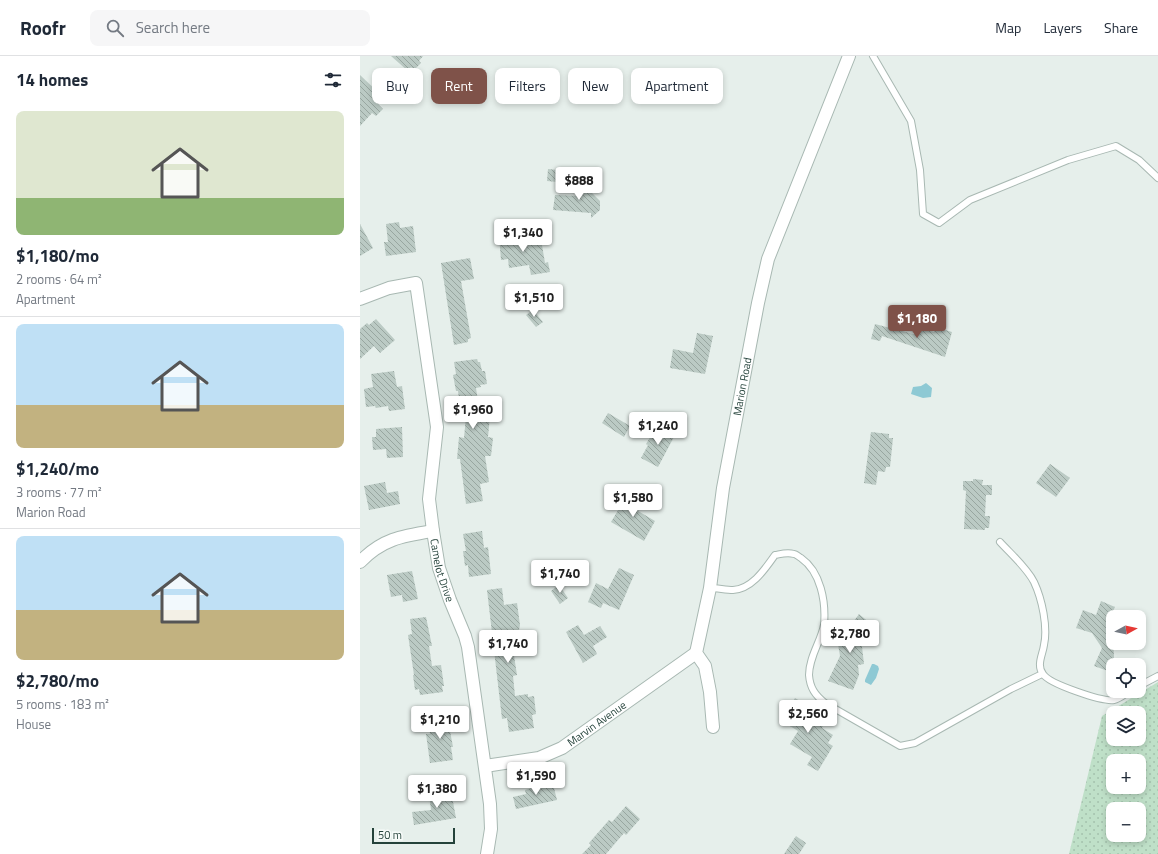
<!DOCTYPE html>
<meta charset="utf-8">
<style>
:root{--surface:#fff;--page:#f6f6f7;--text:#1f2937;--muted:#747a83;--line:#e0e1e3;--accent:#7f5249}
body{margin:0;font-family:"Titillium Web",sans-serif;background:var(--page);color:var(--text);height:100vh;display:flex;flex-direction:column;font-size:15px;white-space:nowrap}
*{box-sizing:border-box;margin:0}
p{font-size:13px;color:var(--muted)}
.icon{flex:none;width:22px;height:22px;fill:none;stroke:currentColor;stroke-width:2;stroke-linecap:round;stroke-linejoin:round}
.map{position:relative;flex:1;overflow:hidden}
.details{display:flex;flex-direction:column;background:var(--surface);width:360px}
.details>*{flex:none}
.hud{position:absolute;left:12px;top:12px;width:380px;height:36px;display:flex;gap:8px}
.needle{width:26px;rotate:82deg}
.fabs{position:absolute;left:746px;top:554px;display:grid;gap:8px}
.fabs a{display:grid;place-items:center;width:40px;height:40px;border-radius:8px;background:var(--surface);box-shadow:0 2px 6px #0003;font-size:20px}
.scale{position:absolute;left:12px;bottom:10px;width:83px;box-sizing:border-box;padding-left:4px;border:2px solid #24423a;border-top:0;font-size:11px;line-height:14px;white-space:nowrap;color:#24423a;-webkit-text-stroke:3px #f7fbf9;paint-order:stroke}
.price{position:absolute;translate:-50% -34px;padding:0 9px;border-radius:4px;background:#fff;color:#222;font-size:13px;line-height:26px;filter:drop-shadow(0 1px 2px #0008)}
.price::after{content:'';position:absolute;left:50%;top:24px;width:12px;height:9px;margin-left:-6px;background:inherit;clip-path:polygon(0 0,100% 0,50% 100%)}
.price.active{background:var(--accent);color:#fff}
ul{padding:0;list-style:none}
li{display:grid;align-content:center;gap:8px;height:212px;padding:0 16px}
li+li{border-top:1px solid var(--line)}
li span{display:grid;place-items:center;height:124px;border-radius:8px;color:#555}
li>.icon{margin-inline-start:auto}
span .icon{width:72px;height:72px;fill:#fffc;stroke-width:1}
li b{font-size:17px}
h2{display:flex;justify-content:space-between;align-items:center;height:48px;padding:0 16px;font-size:17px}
.chip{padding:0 14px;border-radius:8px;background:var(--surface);box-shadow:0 2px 6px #0003;font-size:14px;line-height:36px}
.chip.active{background:var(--accent);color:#fff}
header{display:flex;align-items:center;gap:24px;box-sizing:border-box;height:56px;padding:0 20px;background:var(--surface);border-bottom:1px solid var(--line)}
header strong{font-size:19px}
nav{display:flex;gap:22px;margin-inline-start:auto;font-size:14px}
.search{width:280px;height:36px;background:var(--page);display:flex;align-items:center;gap:10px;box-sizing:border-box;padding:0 14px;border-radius:8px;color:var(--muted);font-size:15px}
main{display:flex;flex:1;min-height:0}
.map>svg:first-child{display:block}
.grass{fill:url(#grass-dots);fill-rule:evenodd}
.water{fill:#8ec9d4}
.building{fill:url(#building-back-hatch)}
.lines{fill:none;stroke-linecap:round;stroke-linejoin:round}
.lane-casing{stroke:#a8b8b2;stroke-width:8}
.street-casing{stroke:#a8b8b2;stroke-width:14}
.lane{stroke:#fff;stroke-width:6}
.street{stroke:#fff;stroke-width:12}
.labels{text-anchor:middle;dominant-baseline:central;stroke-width:4;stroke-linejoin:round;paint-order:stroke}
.street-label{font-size:11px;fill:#24423a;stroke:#f7fbf9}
</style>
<header>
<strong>Roofr</strong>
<div class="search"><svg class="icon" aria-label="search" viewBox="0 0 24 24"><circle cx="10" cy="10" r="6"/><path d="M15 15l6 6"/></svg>Search here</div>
<nav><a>Map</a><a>Layers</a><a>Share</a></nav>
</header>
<main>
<section class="details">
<h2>14 homes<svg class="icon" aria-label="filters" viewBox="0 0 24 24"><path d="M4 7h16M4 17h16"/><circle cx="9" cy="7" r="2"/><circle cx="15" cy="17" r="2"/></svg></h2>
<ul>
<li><span style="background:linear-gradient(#dfe7d0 70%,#8fb573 0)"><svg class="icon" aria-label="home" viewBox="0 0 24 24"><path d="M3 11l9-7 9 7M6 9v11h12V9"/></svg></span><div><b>$1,180/mo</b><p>2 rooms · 64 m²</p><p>Apartment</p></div></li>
<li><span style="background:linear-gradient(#bfe0f5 65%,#c2b280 0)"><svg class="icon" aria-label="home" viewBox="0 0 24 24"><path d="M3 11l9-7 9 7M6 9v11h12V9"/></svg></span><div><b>$1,240/mo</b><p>3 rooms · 77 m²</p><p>Marion Road</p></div></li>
<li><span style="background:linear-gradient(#bfe0f5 60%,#c2b280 0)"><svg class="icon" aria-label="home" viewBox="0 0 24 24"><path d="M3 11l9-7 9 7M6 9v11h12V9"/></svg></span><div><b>$2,780/mo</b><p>5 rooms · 183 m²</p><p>House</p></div></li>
</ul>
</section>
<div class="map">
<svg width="798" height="798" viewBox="0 0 798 798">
<defs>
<pattern id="grass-dots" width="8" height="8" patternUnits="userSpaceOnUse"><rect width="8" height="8" fill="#bfe0c8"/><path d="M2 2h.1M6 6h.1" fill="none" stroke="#a4c1ad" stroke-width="1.8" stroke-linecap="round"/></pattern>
<pattern id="building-back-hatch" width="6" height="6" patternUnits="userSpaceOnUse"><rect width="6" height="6" fill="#bbcac4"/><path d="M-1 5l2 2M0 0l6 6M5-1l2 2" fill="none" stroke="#98a6a0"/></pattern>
</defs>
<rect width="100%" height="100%" fill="#e6efeb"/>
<path class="grass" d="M 798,626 L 798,798 L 709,798 L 742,660 ZM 753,657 L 779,657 L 779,683 L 753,683 ZM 753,705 L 779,705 L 779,731 L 753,731 ZM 753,753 L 779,753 L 779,779 L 753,779 Z"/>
<path class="water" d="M 566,327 L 572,332 L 571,341 L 563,342 L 551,338 L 553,331 L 561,330 Z
M 512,608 L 514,608 L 518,610 L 519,613 L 516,622 L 511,629 L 505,626 L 505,624 Z"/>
<path class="building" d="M 31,0 L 63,0 L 59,5 L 61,7 L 54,14 L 51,11 L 48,15 Z
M 0,19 L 24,42 L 18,48 L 23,53 L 16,60 L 12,57 L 0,70 Z
M 188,113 L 198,114 L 197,126 L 187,125 Z
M 222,123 L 232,124 L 232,137 L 240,145 L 240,154 L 231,162 L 231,157 L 193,154 L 195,139 L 220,140 Z
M 39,166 L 40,172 L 53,170 L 56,196 L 26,200 L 24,186 L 28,186 L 26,168 Z
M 0,168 L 13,192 L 0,200 Z
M 162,176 L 164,186 L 181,183 L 185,207 L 188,206 L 190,216 L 171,219 L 169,209 L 149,212 L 148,203 L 141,204 L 139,180 Z
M 110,202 L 114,223 L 101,225 L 111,282 L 108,283 L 108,286 L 94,289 L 81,207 Z
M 173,254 L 183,266 L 176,271 L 166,259 Z
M 16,263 L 35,284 L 20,297 L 14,290 L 0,303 L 0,273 L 7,267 L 9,269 Z
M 515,268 L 557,279 L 559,272 L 574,276 L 575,271 L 592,276 L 585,301 L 522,280 L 520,285 L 511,283 Z
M 337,277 L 353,280 L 345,318 L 310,312 L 313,293 L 333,297 Z
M 117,303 L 118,306 L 120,306 L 122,315 L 125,315 L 127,328 L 120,329 L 121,331 L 116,332 L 120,359 L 130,360 L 128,381 L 133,382 L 131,400 L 125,400 L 129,426 L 120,428 L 123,445 L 106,448 L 100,403 L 97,403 L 99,381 L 104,382 L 107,349 L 100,350 L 98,335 L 96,335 L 93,319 L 96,318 L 94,306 Z
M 34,315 L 37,331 L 42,330 L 45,353 L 29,355 L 28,350 L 16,352 L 15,350 L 6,351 L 4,333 L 13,331 L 11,318 Z
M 248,357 L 270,370 L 264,381 L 242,367 Z
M 297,370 L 315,379 L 298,411 L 281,402 L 288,389 L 286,388 Z
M 42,371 L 43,401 L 27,402 L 26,393 L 13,394 L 12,381 L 16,381 L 16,373 Z
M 511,376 L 529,378 L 529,382 L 533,382 L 530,411 L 526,411 L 525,416 L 518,415 L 516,429 L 504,427 Z
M 690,408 L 710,422 L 696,441 L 676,427 Z
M 613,423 L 623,424 L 622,429 L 632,429 L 632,439 L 626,439 L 625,460 L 630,460 L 629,472 L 625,472 L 625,474 L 604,473 L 606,435 L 603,434 L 603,425 L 613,425 Z
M 25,426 L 27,437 L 38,435 L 40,448 L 9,454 L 4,430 Z
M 269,436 L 284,445 L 278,455 L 295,465 L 284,485 L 251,466 Z
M 122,475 L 124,492 L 128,491 L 131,518 L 109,521 L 108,509 L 105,510 L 103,495 L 106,495 L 103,478 Z
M 259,512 L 274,519 L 259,554 L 243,547 L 241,552 L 228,546 L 236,527 L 248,533 Z
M 52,515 L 58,543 L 43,546 L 42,539 L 31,541 L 27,519 Z
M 199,529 L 208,542 L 200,548 L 191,535 Z
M 142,532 L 144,549 L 157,547 L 160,569 L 159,574 L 148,575 L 151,593 L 153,593 L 157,619 L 153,620 L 155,640 L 168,638 L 168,641 L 174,640 L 176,658 L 172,659 L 174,672 L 149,676 L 147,662 L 142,663 L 127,534 Z
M 741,545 L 755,551 L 747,568 L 753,578 L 754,602 L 748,615 L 734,610 L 742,592 L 732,577 L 716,572 L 723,554 L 736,559 Z
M 499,558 L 511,568 L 501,582 L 504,608 L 498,609 L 499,619 L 493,634 L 468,625 L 480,600 L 477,582 L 478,573 L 489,572 Z
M 66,561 L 72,590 L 69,590 L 72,610 L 81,609 L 84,630 L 82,630 L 83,636 L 60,639 L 59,633 L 55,634 L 53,619 L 54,619 L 48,579 L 52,578 L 50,563 Z
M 218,569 L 224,579 L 240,570 L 247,581 L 233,590 L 237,598 L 223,607 L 206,576 Z
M 435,642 L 450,651 L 445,659 L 463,669 L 462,672 L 473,679 L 468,687 L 473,690 L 458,715 L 447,709 L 452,701 L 430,688 L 438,675 L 422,665 Z
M 87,659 L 93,691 L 91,691 L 93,704 L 70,707 L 66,678 L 70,678 L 68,662 Z
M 188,726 L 188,729 L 193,728 L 197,744 L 156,753 L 153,741 L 166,738 L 165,734 L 175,731 L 175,729 Z
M 91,735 L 96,762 L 54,769 L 52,756 L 71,754 L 69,738 Z
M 266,750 L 280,763 L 266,779 L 264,777 L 246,798 L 222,798 L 231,789 L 229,787 L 249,764 L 252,766 Z
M 436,780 L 446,787 L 439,798 L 424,798 Z"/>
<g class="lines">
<g class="lane-casing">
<path id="lane" d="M 513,0 L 551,65 L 560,114 L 563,158 L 579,167 L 610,144 L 708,104 L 756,90 L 779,104 L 798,122
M 640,486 C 651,498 667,512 674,526 C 682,543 688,571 684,589 C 683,598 676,609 683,618 C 689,628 743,646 754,644 C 759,643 765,638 770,635
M 350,532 C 357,532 366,534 373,534 C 392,533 405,513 415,499 C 421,498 427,496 434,498 C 436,498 439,501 441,502 C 461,516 466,546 464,569 C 461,585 449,601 449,619 C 450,632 455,639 465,647 L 540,690 L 555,687 L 651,633 L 682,618
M 779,630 L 798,620"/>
</g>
<g class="street-casing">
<g id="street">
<path id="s1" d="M 0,243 L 29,232 L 56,227 L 77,371 L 69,443 L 73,475 L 79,512 L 90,544 L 105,580 L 108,591 L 130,748 L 131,773 L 127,798"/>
<path d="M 0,506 C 22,483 42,480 73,475"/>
<path id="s2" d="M 353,671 L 350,636 L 345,610 L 336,597 L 350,532 L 363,432 L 398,247 L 408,203 L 489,0"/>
<path id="s3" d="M 125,710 L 179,702 L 202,692 L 336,597"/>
</g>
</g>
<use href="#lane" class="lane"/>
<use href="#street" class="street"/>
</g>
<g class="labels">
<g class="street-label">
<text stroke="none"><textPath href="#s2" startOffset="348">Marion Road</textPath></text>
<text stroke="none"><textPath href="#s1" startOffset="349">Camelot Drive</textPath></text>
<text stroke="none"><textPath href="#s3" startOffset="122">Marvin Avenue</textPath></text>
</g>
</g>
</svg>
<div class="fabs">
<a><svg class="needle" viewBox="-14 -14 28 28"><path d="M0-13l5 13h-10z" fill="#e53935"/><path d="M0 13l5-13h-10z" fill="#747a83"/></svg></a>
<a><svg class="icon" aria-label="locate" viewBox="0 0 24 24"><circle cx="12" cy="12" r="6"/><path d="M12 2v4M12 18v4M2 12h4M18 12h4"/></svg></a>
<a><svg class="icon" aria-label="layers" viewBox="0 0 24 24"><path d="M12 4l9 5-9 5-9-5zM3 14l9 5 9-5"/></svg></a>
<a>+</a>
<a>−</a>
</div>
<div class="scale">50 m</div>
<b class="price" style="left:219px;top:145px">$888</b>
<b class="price" style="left:163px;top:197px">$1,340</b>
<b class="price" style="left:174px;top:262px">$1,510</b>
<b class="price active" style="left:557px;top:283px">$1,180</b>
<b class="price" style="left:113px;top:374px">$1,960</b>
<b class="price" style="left:298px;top:390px">$1,240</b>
<b class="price" style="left:273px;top:462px">$1,580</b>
<b class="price" style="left:200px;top:538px">$1,740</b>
<b class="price" style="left:490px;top:598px">$2,780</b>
<b class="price" style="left:148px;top:608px">$1,740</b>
<b class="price" style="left:448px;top:678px">$2,560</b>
<b class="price" style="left:80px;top:684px">$1,210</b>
<b class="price" style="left:176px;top:740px">$1,590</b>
<b class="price" style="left:77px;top:753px">$1,380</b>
<div class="hud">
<a class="chip">Buy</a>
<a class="chip active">Rent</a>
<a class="chip">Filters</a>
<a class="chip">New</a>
<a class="chip">Apartment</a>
</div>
</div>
</main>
